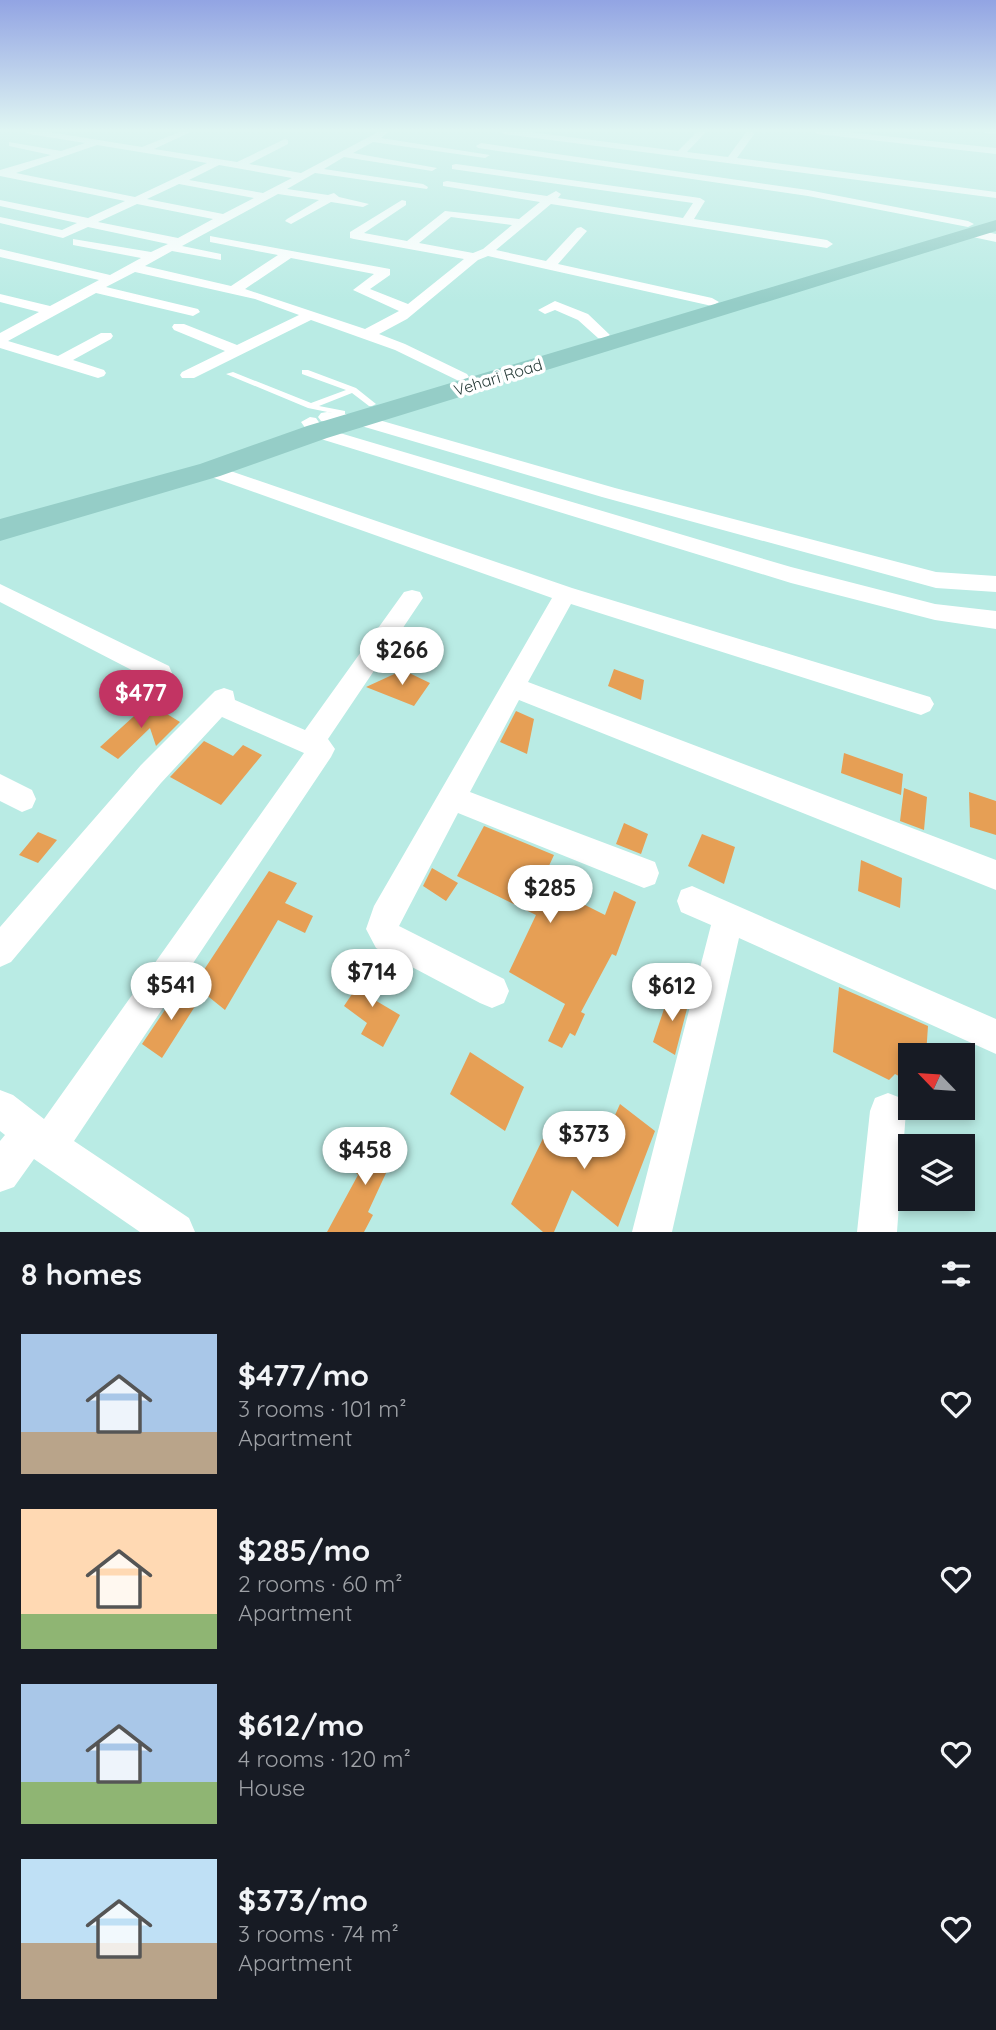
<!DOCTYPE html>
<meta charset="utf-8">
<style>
:root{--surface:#171b24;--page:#20242c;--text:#f1f3f6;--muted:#9ea1a6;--accent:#c23463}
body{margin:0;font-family:Quicksand,sans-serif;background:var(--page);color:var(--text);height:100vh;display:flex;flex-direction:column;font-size:26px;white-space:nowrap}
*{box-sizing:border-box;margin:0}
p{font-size:23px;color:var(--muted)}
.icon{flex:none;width:38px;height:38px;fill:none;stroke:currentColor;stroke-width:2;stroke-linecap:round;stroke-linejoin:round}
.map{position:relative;height:1232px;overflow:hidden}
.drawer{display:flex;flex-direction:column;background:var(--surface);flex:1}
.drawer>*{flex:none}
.needle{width:46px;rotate:295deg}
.buttons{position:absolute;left:898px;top:1043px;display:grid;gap:14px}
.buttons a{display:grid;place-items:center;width:77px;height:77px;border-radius:0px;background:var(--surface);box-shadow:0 4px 10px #0003;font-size:35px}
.price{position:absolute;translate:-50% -60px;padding:0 16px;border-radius:24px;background:#fff;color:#222;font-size:23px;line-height:46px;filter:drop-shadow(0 2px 4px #0008)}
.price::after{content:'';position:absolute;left:50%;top:42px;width:21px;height:16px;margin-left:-10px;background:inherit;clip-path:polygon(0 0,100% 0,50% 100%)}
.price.current{background:var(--accent);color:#fff}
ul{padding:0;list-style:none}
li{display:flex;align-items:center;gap:21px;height:175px;padding:0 21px}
li span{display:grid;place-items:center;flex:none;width:196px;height:140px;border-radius:0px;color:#555}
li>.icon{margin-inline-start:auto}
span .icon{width:84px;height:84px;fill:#fffc;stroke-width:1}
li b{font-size:30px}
h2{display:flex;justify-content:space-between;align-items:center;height:84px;padding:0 21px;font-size:30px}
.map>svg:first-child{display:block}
.building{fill:#e69f55}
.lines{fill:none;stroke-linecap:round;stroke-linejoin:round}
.service{fill:#fff;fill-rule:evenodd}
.minor{fill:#fff;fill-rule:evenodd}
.primary{fill:#95cdc7;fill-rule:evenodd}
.labels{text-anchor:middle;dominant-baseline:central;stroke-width:7;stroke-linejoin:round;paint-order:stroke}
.far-street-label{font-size:16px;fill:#283c39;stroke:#fff}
</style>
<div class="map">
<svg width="996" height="1232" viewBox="0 0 996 1232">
<rect width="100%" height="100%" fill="#b9ebe4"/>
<path class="building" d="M 614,669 L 644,680 L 641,700 L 608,686 Z
M 403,670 L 430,683 L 414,706 L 366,687 Z
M 141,698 L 180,722 L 156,746 L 150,728 L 118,759 L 100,747 L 144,707 Z
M 516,711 L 534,719 L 527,754 L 500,742 Z
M 204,741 L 233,756 L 243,745 L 262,755 L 221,805 L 170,777 Z
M 844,753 L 903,774 L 901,795 L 841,773 Z
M 904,788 L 927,797 L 924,830 L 900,821 Z
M 969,792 L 996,801 L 996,835 L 970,827 Z
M 624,823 L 648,834 L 641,854 L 616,844 Z
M 484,826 L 554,855 L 541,883 L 605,915 L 614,891 L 636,902 L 616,956 L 612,954 L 581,1012 L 585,1014 L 575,1036 L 570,1033 L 562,1048 L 548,1041 L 565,1004 L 509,972 L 536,915 L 457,876 Z
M 38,832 L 57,840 L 38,863 L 19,855 Z
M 702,834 L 735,847 L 724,884 L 688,866 Z
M 861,860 L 902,878 L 900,908 L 858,891 Z
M 432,868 L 458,883 L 446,901 L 423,886 Z
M 269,871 L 297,883 L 285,903 L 313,916 L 305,933 L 278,920 L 225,1010 L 194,985 Z
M 370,967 L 385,979 L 373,999 L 400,1015 L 383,1047 L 361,1034 L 367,1023 L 344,1006 Z
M 181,986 L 199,1000 L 162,1058 L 142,1044 Z
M 839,987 L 928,1026 L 926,1055 L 910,1055 L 910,1082 L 895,1074 L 889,1080 L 833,1052 Z
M 670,991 L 689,1001 L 675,1055 L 653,1042 Z
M 470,1052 L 524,1087 L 505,1131 L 450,1094 Z
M 620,1104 L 655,1131 L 618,1227 L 572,1190 L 554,1232 L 543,1232 L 511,1204 L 553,1118 L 598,1153 Z
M 377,1131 L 399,1145 L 368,1212 L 373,1215 L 364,1232 L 327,1232 L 358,1175 L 356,1173 Z"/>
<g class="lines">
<path class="service" d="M 302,370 L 308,370 L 356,388 L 376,404 L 372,406 L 369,406 L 352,393 L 319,406 L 345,411 L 345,415 L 342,415 L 308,408 L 226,374 L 233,372 L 311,403 L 346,390 L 302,374 Z"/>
<path class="minor" d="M 25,131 L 43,131 L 142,147 L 182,131 L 193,131 L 154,149 L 237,162 L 285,139 L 288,140 L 288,144 L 249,164 L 301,173 L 380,131 L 390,131 L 381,138 L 490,155 L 485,158 L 373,142 L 353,153 L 437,168 L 432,171 L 344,157 L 324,169 L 423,184 L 428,187 L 427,189 L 315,173 L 287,189 L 328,195 L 334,193 L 339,197 L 369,204 L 363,207 L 331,202 L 291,224 L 285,221 L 287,219 L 319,200 L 278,194 L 182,246 L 221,254 L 221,260 L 172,251 L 145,266 L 231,286 L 278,255 L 210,242 L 210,236 L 390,269 L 390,275 L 370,289 L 408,304 L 464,259 L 354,239 L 350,238 L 350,232 L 402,200 L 406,201 L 406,205 L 364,233 L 407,241 L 445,211 L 519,219 L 540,202 L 443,186 L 443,182 L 447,181 L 547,196 L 556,191 L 561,194 L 558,198 L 683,218 L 693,203 L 452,169 L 452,165 L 456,164 L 700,198 L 705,201 L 694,219 L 827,240 L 833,244 L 827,248 L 551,204 L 496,250 L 546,261 L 577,228 L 581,227 L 587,231 L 558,264 L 712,298 L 719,302 L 712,306 L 488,256 L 478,260 L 407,319 L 379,334 L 405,344 L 467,374 L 469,377 L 467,380 L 461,382 L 395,350 L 311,320 L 194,378 L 182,378 L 180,375 L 182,372 L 225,351 L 174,330 L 172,327 L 174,324 L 184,324 L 237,345 L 299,315 L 255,299 L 135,272 L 106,287 L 198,309 L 200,312 L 193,316 L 96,293 L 8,341 L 58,356 L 101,333 L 111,333 L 113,336 L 111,339 L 73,360 L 104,370 L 106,373 L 104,376 L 98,378 L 0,348 L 0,333 L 39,312 L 0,302 L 0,294 L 50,306 L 99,280 L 0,257 L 0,249 L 110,275 L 141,258 L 73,245 L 73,239 L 151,252 L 168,244 L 88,227 L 63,238 L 0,223 L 0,217 L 62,230 L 77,223 L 0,206 L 0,200 L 88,218 L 125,201 L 0,176 L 0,170 L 51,155 L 9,146 L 9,142 L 61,151 L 85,143 L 29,134 ZM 97,145 L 207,163 L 135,197 L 16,173 ZM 219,165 L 292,178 L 263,193 L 189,180 ZM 179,184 L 254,198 L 223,214 L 147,199 ZM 137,204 L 213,219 L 178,238 L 98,222 ZM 451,217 L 512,225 L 483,249 L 473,253 L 419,243 ZM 291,258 L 374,274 L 353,290 L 399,311 L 365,329 L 245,289 Z
M 500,131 L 522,131 L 678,151 L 698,131 L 707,131 L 687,152 L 728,157 L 747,131 L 751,131 L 755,133 L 737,158 L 996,192 L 996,198 L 504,134 Z
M 813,131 L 838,131 L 996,148 L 996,154 L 817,134 Z
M 984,131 L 996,131 L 996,134 L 985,133 Z
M 481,143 L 808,190 L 968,221 L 974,224 L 968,227 L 808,196 L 478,148 L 476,146 Z
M 972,229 L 996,234 L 996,242 L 968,236 L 966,233 Z
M 555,301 L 588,314 L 610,335 L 603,339 L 598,338 L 578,320 L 555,310 L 545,314 L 538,310 Z
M 327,412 L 365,416 L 615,488 L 936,572 L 996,576 L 996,592 L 936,588 L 602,497 L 358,425 L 321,421 L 318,417 L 321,413 Z
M 310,417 L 316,418 L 323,428 L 791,567 L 935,604 L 996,611 L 996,629 L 935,620 L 791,583 L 311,436 L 301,422 Z
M 210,464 L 572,588 L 930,697 L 934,704 L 930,711 L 921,715 L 571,604 L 528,682 L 996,860 L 996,890 L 519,700 L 470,792 L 655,862 L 659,873 L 655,884 L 644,888 L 458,813 L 399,926 L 504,979 L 509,991 L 504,1003 L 492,1008 L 480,1003 L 376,948 L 366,929 L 374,906 L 552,598 L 203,474 L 201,470 Z
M 0,584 L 169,666 L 172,673 L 169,680 L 160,683 L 151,680 L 0,602 Z
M 412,590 L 420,592 L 423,598 L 328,739 L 335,749 L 331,757 L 74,1141 L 189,1218 L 195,1232 L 140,1232 L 34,1159 L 14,1187 L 0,1192 L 0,1141 L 5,1135 L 0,1131 L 0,1090 L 13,1095 L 44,1119 L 304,753 L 222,717 L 161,783 L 11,962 L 0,967 L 0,927 L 141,765 L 215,691 L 224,688 L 233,691 L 235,700 L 305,730 L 404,592 Z
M 0,774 L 32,790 L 36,799 L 32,808 L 22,812 L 0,801 Z
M 692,886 L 996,1019 L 996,1054 L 739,938 L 672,1232 L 632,1232 L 711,925 L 681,912 L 677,901 L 681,890 Z
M 888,1093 L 901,1098 L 906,1111 L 897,1232 L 857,1232 L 870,1111 L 875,1098 Z"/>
<path class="primary" d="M 996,220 L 996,231 L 327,438 L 220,476 L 0,541 L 0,519 L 200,464 L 307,426 Z"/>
</g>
<linearGradient id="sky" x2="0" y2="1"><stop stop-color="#92a4e3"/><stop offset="0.43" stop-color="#e0f6f3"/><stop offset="1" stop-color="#e0f6f3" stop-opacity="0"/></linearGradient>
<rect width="996" height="303" fill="url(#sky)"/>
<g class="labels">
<g class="far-street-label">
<text transform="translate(498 377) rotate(-17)">Vehari Road</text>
</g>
</g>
</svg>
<div class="buttons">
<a><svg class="needle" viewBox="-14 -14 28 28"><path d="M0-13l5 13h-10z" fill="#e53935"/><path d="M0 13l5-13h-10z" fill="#9ea1a6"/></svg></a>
<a><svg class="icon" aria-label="layers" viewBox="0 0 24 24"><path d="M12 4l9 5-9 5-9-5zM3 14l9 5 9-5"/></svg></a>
</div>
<b class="price" style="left:402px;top:687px">$266</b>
<b class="price current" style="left:141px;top:730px">$477</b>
<b class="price" style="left:550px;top:925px">$285</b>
<b class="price" style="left:372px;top:1009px">$714</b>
<b class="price" style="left:171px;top:1022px">$541</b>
<b class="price" style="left:672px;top:1023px">$612</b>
<b class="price" style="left:584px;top:1171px">$373</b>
<b class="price" style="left:365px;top:1187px">$458</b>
</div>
<section class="drawer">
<h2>8 homes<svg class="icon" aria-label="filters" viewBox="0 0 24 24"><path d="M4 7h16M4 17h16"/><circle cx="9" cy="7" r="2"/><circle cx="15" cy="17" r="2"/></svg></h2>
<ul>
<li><span style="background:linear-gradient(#a9c7e8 70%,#b9a48a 0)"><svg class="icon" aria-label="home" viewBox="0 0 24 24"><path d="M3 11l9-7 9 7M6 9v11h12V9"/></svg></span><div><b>$477/mo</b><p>3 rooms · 101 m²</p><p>Apartment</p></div><svg class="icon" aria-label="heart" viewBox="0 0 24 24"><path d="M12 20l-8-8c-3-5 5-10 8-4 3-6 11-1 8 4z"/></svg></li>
<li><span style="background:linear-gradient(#ffd9b3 75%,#8fb573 0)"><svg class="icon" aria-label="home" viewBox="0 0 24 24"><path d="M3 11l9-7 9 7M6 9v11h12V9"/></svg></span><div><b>$285/mo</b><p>2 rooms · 60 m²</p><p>Apartment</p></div><svg class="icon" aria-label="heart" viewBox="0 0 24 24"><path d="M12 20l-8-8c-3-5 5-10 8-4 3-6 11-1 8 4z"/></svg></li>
<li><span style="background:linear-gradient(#a9c7e8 70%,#8fb573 0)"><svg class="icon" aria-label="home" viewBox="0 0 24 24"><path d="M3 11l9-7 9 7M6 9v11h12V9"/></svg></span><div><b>$612/mo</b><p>4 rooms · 120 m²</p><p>House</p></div><svg class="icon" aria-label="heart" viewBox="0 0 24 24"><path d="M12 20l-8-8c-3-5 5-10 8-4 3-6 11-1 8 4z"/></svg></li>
<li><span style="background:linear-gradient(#bfe0f5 60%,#b9a48a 0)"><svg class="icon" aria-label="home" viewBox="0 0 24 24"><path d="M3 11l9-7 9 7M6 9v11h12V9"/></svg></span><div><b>$373/mo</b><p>3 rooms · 74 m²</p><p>Apartment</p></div><svg class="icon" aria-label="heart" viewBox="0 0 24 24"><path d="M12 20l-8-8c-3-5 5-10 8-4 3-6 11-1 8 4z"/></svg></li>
</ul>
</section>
